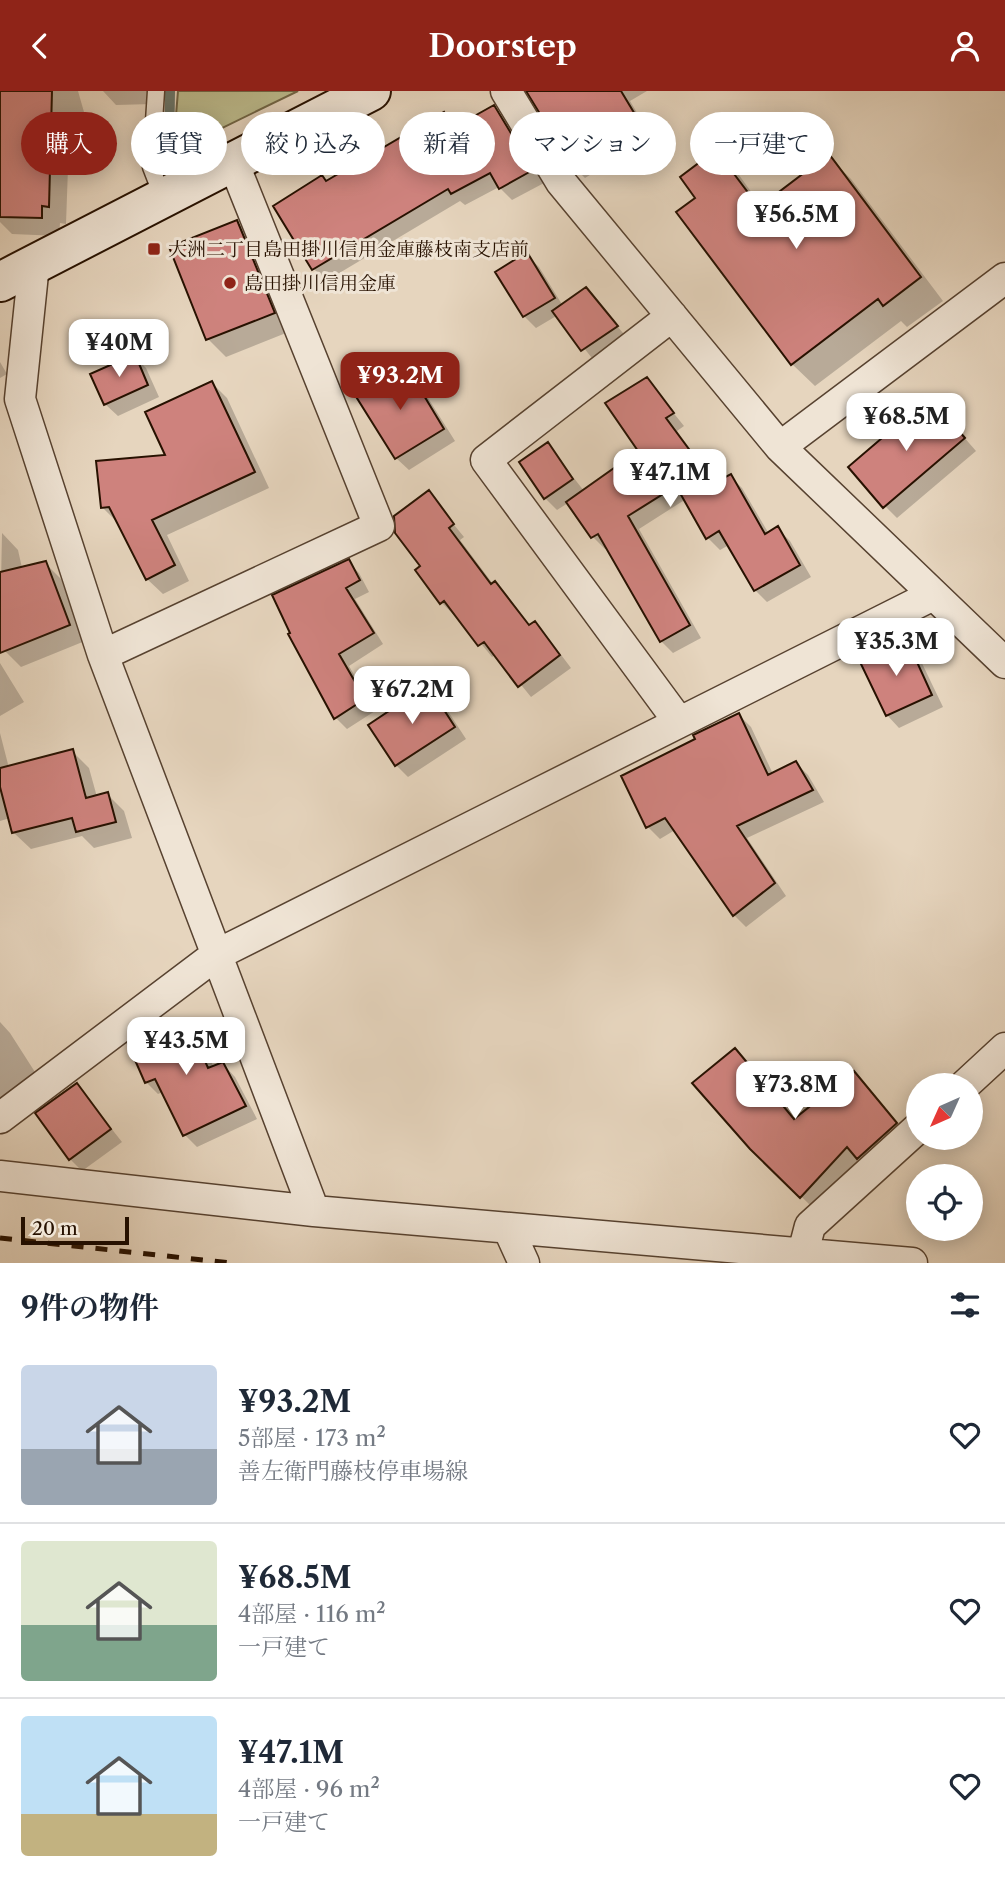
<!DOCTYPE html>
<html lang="ja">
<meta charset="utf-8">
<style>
:root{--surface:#fff;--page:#f2f2f3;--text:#1f2937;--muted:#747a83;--line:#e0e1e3;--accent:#8f2418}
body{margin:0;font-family:"Libre Caslon Text","Noto Serif JP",serif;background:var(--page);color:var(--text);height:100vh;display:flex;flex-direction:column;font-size:26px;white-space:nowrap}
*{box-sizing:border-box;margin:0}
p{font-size:23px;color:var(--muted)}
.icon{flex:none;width:38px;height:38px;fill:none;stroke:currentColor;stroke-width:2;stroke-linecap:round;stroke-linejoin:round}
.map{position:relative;height:1172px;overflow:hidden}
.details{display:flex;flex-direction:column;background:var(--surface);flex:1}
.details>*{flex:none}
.guide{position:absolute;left:21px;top:21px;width:964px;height:63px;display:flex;gap:14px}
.needle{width:46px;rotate:225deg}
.controls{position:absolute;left:906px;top:982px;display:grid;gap:14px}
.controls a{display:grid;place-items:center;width:77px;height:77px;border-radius:50%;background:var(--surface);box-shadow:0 4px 18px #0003;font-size:35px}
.scale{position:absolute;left:21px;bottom:18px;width:108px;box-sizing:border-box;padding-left:7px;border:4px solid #271100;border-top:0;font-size:19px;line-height:24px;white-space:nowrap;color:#271100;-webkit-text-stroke:5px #efe4d5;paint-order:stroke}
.price{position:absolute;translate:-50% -60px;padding:0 16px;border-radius:14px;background:#fff;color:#222;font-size:23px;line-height:46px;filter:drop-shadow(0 2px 4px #0008)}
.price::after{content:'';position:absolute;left:50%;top:42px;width:21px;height:16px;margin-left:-10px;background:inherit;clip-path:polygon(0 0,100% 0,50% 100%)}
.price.current{background:var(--accent);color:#fff}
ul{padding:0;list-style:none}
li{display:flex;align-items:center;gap:21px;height:175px;padding:0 21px}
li+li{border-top:2px solid var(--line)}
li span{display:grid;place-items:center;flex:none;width:196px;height:140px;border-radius:7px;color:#555}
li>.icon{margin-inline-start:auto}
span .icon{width:84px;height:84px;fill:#fffc;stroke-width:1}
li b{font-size:30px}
h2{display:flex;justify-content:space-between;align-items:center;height:84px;padding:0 21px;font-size:30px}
.chip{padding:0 24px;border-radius:32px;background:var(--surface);box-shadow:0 4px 18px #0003;font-size:24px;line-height:63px}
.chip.current{background:var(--accent);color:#fff}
header{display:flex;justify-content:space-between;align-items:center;height:91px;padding:0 21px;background:var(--accent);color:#fff;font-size:32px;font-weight:600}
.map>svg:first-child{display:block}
.green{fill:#bcbb8d;stroke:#726646;stroke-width:2}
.shadow{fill:#0003}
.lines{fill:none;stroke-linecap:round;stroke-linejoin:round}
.stream{stroke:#6a766b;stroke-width:10}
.building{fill:#ce827d;stroke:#271100;stroke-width:2}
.service-casing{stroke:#574230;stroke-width:19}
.minor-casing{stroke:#574230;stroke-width:33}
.secondary-casing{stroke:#271100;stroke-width:42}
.service{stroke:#efe4d5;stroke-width:16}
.minor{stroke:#efe4d5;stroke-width:30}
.secondary{stroke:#efe4d5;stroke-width:38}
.rail{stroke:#271100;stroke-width:5;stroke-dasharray:12 12;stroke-linecap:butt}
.poi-dot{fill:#8f2418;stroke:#efe4d5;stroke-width:2.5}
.labels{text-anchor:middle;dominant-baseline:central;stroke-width:6;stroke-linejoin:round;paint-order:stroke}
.poi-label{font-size:19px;fill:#271100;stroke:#efe4d5;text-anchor:start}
</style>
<header><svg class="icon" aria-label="back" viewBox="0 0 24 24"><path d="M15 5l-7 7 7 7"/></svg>Doorstep<svg class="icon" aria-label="person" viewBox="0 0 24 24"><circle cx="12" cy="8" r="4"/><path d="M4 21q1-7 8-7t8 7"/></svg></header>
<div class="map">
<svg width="1005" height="1172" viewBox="0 0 1005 1172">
<rect width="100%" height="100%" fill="#e6d5be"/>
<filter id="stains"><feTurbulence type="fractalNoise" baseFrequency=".00286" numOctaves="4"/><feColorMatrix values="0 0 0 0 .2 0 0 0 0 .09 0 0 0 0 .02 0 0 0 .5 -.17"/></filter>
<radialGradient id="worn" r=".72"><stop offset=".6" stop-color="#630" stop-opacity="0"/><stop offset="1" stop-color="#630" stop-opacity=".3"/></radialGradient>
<path class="green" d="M 178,0 L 298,0 L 173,61 Z"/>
<path class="shadow" d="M 0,0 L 78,0 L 84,21 L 70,21 L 66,133 L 60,132 L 59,145 L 12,143 L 0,131 Z
M 103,0 L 153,0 L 153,13 L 116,14 Z
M 527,0 L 647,0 L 630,10 L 649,42 L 605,68 L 608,73 L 585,87 L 574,76 Z
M 494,17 L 506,29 L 544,92 L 512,109 L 499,96 L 465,114 L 460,110 L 326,190 L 314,178 L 275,116 L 327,91 L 444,23 L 457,37 Z
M 716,61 L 739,84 L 762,116 L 829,66 L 851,88 L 943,210 L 907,236 L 901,230 L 815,295 L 792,273 L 697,107 Z
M 237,131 L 255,149 L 291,240 L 226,266 L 208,248 L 171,157 Z
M 527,164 L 539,176 L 563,215 L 586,198 L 628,248 L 595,271 L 558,224 L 536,237 L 524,225 Z
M 134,265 L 146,277 L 159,306 L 118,325 L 105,313 Z
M 0,271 L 7,283 L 0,287 Z
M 404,276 L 416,288 L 455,350 L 409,379 L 396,367 L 357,305 Z
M 647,289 L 684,335 L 677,340 L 716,393 L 730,385 L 742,397 L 769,443 L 778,438 L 790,450 L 811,486 L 767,511 L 755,499 L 729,454 L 720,459 L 708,447 L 686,408 L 639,438 L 701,547 L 673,562 L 661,550 L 608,456 L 605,458 L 593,446 L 568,412 L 557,419 L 545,407 L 548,354 L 584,400 L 640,361 Z
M 212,292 L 227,307 L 269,397 L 167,444 L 189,490 L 163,503 L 147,488 L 118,432 L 102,416 L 168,366 Z
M 942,321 L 976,360 L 897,427 L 885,415 Z
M 428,402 L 464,446 L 460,449 L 493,493 L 495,492 L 507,504 L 530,535 L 534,532 L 546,544 L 571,577 L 531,606 L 496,563 L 492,566 L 456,522 L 454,524 L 442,512 L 422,476 Z
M 2,442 L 18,459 L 22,477 L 45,472 L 61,488 L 85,550 L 21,576 L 5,560 L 0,541 Z
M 348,471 L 359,482 L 369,501 L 355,508 L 383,553 L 349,575 L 375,620 L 347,638 L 336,627 L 290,544 Z
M 906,551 L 918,564 L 943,616 L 899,637 L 887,624 Z
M 0,572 L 24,611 L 0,625 Z
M 428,596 L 440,608 L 466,648 L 408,686 L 396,674 Z
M 739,624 L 751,636 L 773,683 L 796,672 L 808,684 L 824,711 L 747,747 L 786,805 L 746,836 L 734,824 L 675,739 L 660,748 L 648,736 L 698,649 Z
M 0,642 L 9,677 L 72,660 L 89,677 L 97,706 L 107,703 L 124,720 L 132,747 L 94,757 L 82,745 L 31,758 L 14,742 L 10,727 L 0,730 Z
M 187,930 L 199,942 L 214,977 L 223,973 L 235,986 L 257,1028 L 197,1056 L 185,1044 L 163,1001 L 158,1003 L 146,991 Z
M 0,931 L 10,942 L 42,992 L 0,1018 Z
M 747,972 L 795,1029 L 866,994 L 908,1045 L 871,1079 L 859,1068 L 813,1117 L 752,1057 Z
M 77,994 L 122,1051 L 82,1080 L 70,1068 Z"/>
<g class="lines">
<path class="stream" d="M 169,63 L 170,0"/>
</g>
<path class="building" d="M 0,0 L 52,0 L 49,116 L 42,115 L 42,127 L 0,126 Z
M 526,0 L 621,0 L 639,30 L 596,57 L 598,61 L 573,77 Z
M 494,14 L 533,79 L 499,98 L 490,82 L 451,103 L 448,98 L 312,179 L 273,115 L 322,84 L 326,90 L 444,21 L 453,37 Z
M 716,59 L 759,116 L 829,63 L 921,186 L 883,215 L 878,208 L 791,274 L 676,121 L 695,107 L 680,86 Z
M 237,129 L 275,222 L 206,249 L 169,156 Z
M 527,161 L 555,207 L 523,226 L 495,181 Z
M 586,196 L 618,235 L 581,260 L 552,220 Z
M 135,263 L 148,294 L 104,314 L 90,283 Z
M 405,273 L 444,338 L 395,368 L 355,304 Z
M 647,286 L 674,322 L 666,327 L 714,392 L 731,383 L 765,443 L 778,435 L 800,474 L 754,500 L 719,440 L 706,448 L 676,395 L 628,425 L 690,534 L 660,551 L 598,443 L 591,447 L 566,411 L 638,360 L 605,312 Z
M 212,290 L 255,381 L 152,429 L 175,474 L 146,489 L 109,416 L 101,417 L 96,370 L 165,364 L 145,321 Z
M 930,306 L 965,347 L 883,417 L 848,376 Z
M 548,351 L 573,388 L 544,408 L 519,371 Z
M 429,399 L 454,433 L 449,437 L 491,493 L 495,490 L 529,534 L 535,530 L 560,564 L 518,596 L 484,551 L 478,555 L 444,510 L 440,513 L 415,479 L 420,475 L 395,442 L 394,425 Z
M 349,468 L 360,489 L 346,497 L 374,542 L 339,563 L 365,608 L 334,628 L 288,543 L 290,542 L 272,504 Z
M 46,470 L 70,534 L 0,562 L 0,481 Z
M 907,549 L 932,604 L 886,625 L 860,571 Z
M 428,594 L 455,636 L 395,675 L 368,634 Z
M 739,622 L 768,684 L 796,670 L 813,699 L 737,735 L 775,792 L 733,825 L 665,727 L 646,737 L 621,685 L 695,648 L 693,644 Z
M 73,658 L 86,707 L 108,701 L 116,731 L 76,741 L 72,727 L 12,742 L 0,696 L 0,677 Z
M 187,928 L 208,977 L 223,971 L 246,1015 L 183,1045 L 155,988 L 145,992 L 128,953 Z
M 735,957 L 794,1028 L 854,980 L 897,1032 L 857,1068 L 847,1056 L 800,1107 L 750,1058 L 692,992 Z
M 77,992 L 111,1038 L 69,1069 L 35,1022 Z"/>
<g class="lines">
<g class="service-casing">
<path id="service" d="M 156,0 L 151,76 L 163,107"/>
</g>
<g class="minor-casing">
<path id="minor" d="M 506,0 L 561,91 L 780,356 L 1005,572
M 34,173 L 20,308 L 103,564 L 314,1120
M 672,225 L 486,369 L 679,631
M 780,356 L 1005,187
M 103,564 L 379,435 L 233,71
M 965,994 L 1005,957
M 0,1027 L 216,864 L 933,504
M 0,1085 L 314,1120 L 912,1172
M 508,1137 L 524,1172
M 803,1162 L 810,1135 L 919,1036"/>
</g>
<g class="secondary-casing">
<path id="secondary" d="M 0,191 L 371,0"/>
</g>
<use href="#service" class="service"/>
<use href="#minor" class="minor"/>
<use href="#secondary" class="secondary"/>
<path class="rail" d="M 0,1147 L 231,1172"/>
</g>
<g class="poi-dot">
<rect x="147" y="151" width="14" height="14" rx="3.5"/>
<circle cx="230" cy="192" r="7"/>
</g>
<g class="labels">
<g class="poi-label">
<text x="168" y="158">大洲二丁目島田掛川信用金庫藤枝南支店前</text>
<text x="244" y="192">島田掛川信用金庫</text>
</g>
</g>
<rect width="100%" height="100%" filter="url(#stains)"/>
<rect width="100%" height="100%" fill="url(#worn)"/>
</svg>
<div class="controls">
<a><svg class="needle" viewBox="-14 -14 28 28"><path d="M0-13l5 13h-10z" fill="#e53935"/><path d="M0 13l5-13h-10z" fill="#747a83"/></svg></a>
<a><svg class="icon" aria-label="locate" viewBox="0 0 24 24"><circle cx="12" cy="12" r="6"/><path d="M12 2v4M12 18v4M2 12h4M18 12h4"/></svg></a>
</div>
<div class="scale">20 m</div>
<b class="price" style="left:796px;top:160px">¥56.5M</b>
<b class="price" style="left:119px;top:288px">¥40M</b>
<b class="price current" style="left:400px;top:321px">¥93.2M</b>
<b class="price" style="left:906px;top:362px">¥68.5M</b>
<b class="price" style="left:670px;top:418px">¥47.1M</b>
<b class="price" style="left:896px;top:587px">¥35.3M</b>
<b class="price" style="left:412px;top:635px">¥67.2M</b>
<b class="price" style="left:186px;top:986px">¥43.5M</b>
<b class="price" style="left:795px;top:1030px">¥73.8M</b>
<div class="guide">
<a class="chip current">購入</a>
<a class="chip">賃貸</a>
<a class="chip">絞り込み</a>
<a class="chip">新着</a>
<a class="chip">マンション</a>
<a class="chip">一戸建て</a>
</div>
</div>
<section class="details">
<h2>9件の物件<svg class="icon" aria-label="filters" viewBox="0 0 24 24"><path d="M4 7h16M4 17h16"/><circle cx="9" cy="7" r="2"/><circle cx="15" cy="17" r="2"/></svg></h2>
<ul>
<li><span style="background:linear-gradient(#c9d6e8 60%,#9aa5b1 0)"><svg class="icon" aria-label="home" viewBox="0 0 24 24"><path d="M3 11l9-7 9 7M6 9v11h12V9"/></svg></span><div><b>¥93.2M</b><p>5部屋 · 173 m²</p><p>善左衛門藤枝停車場線</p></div><svg class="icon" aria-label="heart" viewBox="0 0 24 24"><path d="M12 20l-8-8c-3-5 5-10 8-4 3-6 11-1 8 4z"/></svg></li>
<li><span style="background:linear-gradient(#dfe7d0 60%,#7fa58c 0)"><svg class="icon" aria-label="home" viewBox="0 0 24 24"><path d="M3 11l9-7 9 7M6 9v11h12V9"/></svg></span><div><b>¥68.5M</b><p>4部屋 · 116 m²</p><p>一戸建て</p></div><svg class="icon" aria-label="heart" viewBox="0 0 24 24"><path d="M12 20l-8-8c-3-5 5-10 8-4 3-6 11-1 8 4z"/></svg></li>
<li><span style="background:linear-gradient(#bfe0f5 70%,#c2b280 0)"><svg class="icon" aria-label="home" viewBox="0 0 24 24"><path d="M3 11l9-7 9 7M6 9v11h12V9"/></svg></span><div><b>¥47.1M</b><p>4部屋 · 96 m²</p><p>一戸建て</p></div><svg class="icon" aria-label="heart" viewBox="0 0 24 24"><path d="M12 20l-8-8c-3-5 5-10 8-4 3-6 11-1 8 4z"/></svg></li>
</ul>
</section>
